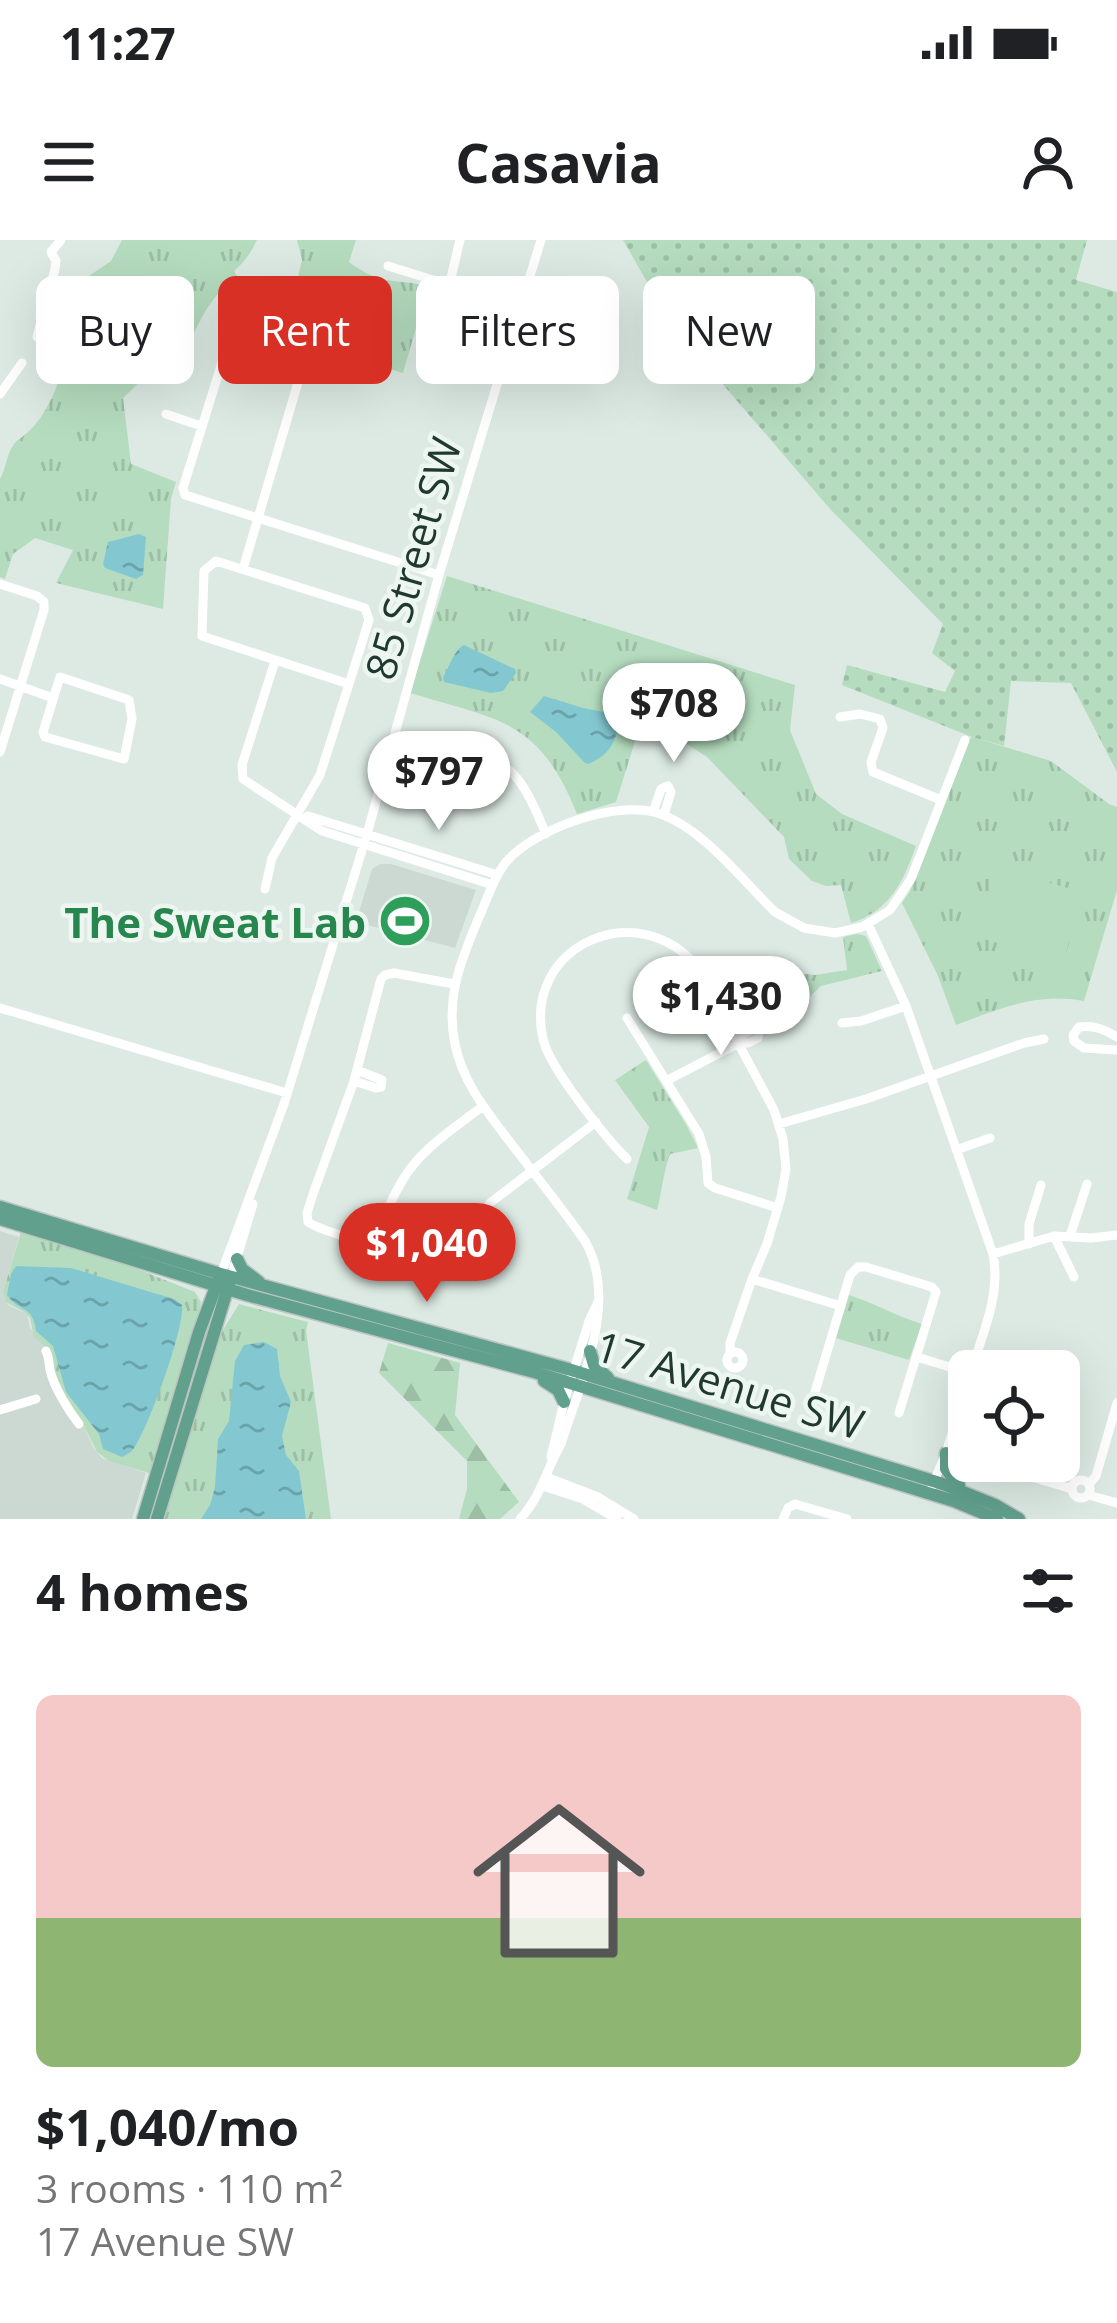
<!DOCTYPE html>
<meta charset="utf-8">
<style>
:root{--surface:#fff;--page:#f6f6f6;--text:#202124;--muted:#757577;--line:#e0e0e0;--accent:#d93025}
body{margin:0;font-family:"Open Sans",sans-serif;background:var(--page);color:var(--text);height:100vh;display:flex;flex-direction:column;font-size:45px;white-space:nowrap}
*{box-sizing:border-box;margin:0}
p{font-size:39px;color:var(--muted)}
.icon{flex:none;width:66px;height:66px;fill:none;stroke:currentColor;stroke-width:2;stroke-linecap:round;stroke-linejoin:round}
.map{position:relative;height:1279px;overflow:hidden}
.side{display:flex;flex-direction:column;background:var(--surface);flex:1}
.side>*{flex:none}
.guide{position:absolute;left:36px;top:36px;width:1047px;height:108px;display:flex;gap:24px}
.controls{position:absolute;left:948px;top:1110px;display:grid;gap:24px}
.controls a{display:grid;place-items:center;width:132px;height:132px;border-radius:18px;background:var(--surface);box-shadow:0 12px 48px #0002;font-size:60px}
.price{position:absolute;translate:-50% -102px;padding:0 27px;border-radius:42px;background:#fff;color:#222;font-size:39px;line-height:78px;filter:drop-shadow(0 3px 6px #0008)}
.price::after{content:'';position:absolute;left:50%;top:72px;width:36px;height:27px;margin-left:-18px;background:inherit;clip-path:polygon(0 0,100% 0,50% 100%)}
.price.on{background:var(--accent);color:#fff}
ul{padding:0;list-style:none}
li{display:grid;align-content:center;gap:24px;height:636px;padding:0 36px}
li+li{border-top:3px solid var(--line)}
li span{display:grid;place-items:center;height:372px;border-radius:18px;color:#555}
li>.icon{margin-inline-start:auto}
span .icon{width:216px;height:216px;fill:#fffc;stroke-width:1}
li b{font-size:51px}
h2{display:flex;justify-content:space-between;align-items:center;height:144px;padding:0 36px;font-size:51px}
.tag{padding:0 42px;border-radius:18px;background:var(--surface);box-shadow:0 12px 48px #0002;font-size:42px;line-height:108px}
.tag.on{background:var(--accent);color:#fff}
.status{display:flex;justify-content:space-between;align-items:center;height:84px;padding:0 60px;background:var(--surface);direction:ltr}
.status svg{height:33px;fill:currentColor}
header{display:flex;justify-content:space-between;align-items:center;height:156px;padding:0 36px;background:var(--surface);font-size:54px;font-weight:700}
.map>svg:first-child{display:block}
.built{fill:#ccd9d3}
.grass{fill:url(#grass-dots)}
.forest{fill:url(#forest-firs)}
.park{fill:url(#park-tufts)}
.pitch{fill:#b5dcbe}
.water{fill:url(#water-ripples)}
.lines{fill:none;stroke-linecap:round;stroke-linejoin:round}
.major-casing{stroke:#bcc4c1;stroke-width:15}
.minor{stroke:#fff;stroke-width:9}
.major{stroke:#61a08d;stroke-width:12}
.labels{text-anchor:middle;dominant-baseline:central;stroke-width:9;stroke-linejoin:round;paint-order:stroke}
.street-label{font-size:42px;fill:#1f3931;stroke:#eef6f2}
.leisure-label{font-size:42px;font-weight:bold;fill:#27864d;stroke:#eef6f2;text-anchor:end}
</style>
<div class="status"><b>11:27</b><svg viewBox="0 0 49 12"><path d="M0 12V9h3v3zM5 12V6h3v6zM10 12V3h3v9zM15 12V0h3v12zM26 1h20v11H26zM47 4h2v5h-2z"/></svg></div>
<header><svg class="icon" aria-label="menu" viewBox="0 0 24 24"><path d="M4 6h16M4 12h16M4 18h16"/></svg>Casavia<svg class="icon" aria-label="person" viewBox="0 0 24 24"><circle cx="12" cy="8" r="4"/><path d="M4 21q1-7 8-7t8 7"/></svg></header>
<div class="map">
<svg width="1117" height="1279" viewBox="0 0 1117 1279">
<defs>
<pattern id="grass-dots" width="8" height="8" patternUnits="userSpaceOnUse" patternTransform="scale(3)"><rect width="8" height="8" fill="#b5dcbe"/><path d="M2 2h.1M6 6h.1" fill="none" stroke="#9bbea4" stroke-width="1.8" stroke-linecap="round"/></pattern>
<pattern id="forest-firs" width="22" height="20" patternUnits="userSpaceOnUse" patternTransform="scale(3)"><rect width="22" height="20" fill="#b5dcbe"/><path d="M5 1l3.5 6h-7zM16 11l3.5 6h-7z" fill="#9bbea4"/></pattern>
<pattern id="park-tufts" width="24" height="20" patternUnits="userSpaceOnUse" patternTransform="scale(3)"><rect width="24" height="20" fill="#b5dcbe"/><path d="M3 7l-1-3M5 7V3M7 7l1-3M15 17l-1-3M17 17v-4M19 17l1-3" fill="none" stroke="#9bbea4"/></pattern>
<pattern id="water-ripples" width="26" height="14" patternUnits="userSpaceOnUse" patternTransform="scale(3)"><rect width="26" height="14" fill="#83c8d1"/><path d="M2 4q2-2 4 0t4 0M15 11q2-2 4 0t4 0" fill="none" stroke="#6ba3aa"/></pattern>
</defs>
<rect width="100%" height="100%" fill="#ddeae4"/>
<path class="built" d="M 380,624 L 391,624 L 476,650 L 455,708 L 356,682 L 372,629 Z
M 0,991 L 19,997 L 3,1052 L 8,1065 L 27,1074 L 30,1088 L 48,1109 L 53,1133 L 68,1166 L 84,1186 L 93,1207 L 102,1218 L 146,1233 L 132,1279 L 0,1279 Z"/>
<path class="grass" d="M 623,0 L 1087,0 L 1076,40 L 1117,52 L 1117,532 L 1071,443 L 1011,441 L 1004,506 L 972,497 L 842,445 L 847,425 L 945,452 L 955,431 L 932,413 L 943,384 L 831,270 L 720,141 L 655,56 Z"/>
<path class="forest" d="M 388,1103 L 460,1123 L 455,1175 L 519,1262 L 500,1279 L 459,1279 L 467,1249 L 467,1221 L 379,1133 Z"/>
<path class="park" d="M 122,0 L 257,0 C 251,12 245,22 234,31 L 248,54 L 243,60 L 228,39 C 221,51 212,60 205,72 C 190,97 181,132 148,134 L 123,158 L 131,224 L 176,242 L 171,259 L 163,369 L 56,343 L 73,310 L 35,298 L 13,314 L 5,339 L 0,337 L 0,239 C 7,226 6,215 14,204 C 18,199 24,196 28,192 C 47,175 58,146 64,123 C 87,123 86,109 94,90 L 113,90 L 138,69 L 145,54 L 126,48 L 111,47 L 89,36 L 111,21 Z
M 297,0 L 356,0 L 349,22 C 381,46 393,38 428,46 L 403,133 L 316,106 L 320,95 L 296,45 L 302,20 Z
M 447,336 L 795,445 L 790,490 L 816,554 L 842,574 L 916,606 C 903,642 890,671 851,683 L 841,645 L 826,646 L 812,641 L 789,619 L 784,597 L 707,517 L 679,499 L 658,489 L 636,498 L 616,562 L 577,574 C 539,479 499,480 410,453 Z
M 972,497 L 1051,521 L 1109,564 L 1117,567 L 1117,650 L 1084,761 C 1038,752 998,769 956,785 L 938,736 L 902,663 L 910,651 L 968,501 Z
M 857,694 L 866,696 L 882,731 L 821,746 L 793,773 L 761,788 L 759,785 L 787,732 L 815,735 L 847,730 L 843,697 Z
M 646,820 L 687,886 L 698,908 L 670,914 C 664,928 662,952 657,970 L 627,959 L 649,887 L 615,840 Z
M 388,983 L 456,1012 L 446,1019 L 443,1026 L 411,1029 L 384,1004 Z
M 21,992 L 120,1022 L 195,1052 L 201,1062 L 195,1095 L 152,1234 L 109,1221 L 97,1212 L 84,1186 L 65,1162 L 61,1146 L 53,1133 L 48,1109 L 34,1097 L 30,1078 L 24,1072 L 6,1062 L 3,1052 Z
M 849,1055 C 874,1063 896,1076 922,1084 L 909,1120 L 836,1098 Z
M 239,1064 L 308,1082 L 306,1090 L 331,1279 L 161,1279 L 218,1098 Z"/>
<path class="pitch" d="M 998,627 L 1084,653 L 1063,722 L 977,697 Z"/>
<path class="water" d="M 139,294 L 146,297 L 143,335 L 136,339 L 105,328 L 103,324 L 108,302 Z
M 464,405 L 515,429 L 516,433 L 503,451 L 491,453 L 444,442 L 443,437 C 449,428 454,410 464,405 Z
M 544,456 L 583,468 L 614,474 C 625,494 607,519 587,524 L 584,522 L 556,492 L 530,472 Z
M 16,1026 L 71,1028 L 174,1059 L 182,1065 C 185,1087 150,1183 136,1205 C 130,1214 131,1212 122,1217 L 103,1209 L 99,1194 L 66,1152 L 53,1106 L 36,1091 C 33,1064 19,1073 7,1055 L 11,1034 Z
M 264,1102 L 277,1109 L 280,1136 L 291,1162 L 282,1196 L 286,1215 L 299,1231 L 306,1279 L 201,1279 L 210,1265 L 215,1247 L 218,1199 L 229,1181 L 235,1121 L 244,1105 Z"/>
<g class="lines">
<g class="major-casing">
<path id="major" d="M 0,967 L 221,1034 L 568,1129 L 943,1244 L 995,1265 L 1019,1279
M 0,979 L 247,1055 L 534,1132 L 954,1261 L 997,1279
M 237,1019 L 242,1029 L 259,1042
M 590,1111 L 594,1125 L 608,1138
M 544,1141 L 558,1150 L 564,1162
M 946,1213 L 946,1229 L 959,1245
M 143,1279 L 199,1092 L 218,1041
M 157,1279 L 229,1044"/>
</g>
<path class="minor" d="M 388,26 L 520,67
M 449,46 L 460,0
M 256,62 L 263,66 L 259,73 L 253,70 Z
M 255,73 L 223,119 L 183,248 L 185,255 L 439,335
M 37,97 L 55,29 L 56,21 L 51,12 L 61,0
M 228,110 L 292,131 L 299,139 L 243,329
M 0,154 L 22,123
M 166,174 L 201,186
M 216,321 L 365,368 L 369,380 L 349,444 L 202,396 L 204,331 Z
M 0,344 L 37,356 L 44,362 L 44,370 L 0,512
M 275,421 L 242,525 L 243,539 L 322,591 L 493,645
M 60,437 L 129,460 L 132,479 L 124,519 L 45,497 L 43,492 Z
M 0,439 L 53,458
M 840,477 L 860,474 L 880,479 L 883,488 L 871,522 L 873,532 L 941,560
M 458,515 C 514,511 527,551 546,594
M 653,572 L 661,549 L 668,546 L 671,552 L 664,575
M 308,576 L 498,635
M 265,649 L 272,618 L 320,535 L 349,444
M 868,684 L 906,766 L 993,1014 C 1001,1054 983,1093 971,1131
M 454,744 L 394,733 L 385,735 L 381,739 L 354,841 L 313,954 L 307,973 L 308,982 C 317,988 358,1003 370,1000 C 373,1000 375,997 378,995 C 403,922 423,911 483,866
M 0,768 L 287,853
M 627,778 L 699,894 L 706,917 L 708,943 L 715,948 L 778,968
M 842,783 L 861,781 L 906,766
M 753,789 L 759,791 L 758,798 L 748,803 L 739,803 L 743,795 Z
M 1117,797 C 1105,789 1093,785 1079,787 L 1073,795 L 1074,801 L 1084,808 L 1117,810
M 354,841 L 376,848 L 381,847 L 382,840 L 357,830
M 666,841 L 739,803
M 779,884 L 866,859 L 1024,803 L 1044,799
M 956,910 L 990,898
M 627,919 C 605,897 549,827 543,799 C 522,705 639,654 698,728 L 774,870 L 783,899 L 786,929 L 781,957 L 767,1004 L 752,1039 L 841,1066
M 1054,996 L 1074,1037
M 1070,996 L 1087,944
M 1029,1004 L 1029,984 L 1041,945
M 993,1014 L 1054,996 L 1091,998 L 1117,995
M 453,1028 L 477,982 L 490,963 L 596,882
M 221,1034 L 284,864 L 367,594 L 439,335 L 541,0
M 231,1037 L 253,964
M 46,1111 C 49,1117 49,1123 50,1130 C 54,1147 68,1170 79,1184
M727 1120a8 8 0 1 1 16 0a8 8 0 1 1-16 0Z
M 730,1114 L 730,1103 L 752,1039
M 917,1117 L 969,1133
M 815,1152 L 850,1035 L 858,1027 L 866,1027 L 932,1047 L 936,1052 L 899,1173
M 0,1170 L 36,1159
M 551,1217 L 564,1162 L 589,1081 L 598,1062
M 995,1226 L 1072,1249
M 546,1237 L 598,1257 L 634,1279
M1072 1249a9 9 0 1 1 18 0a9 9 0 1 1-18 0Z
M 1089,1244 L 1096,1236 L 1117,1163
M 543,1246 L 583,1259 L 617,1279
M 932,1246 L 946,1213 L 969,1137
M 1088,1255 L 1117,1263
M 520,1279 C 541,1257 546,1230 561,1204 C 580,1143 620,1062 585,1001 C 562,968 537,937 513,906 C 489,874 463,844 455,804 C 444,752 466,709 485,663 C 491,649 496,634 506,622 C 534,589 615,560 657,573 C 701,586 742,640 775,672 L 804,688 L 835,693 L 862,687 L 890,670 L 911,639 L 965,500
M 783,1279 L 788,1268 L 795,1264 L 847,1279"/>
<use href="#major" class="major"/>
</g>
<defs>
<g id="stadium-disc" transform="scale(2.7)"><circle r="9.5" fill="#2e9e5b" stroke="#eef6f2"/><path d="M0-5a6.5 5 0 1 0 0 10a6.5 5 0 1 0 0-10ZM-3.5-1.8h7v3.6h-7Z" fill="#fff"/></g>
</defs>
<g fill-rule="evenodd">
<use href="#stadium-disc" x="405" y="681"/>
</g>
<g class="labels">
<g class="street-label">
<text transform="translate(412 318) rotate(-74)">85 Street SW</text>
<text transform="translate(730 1144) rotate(17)">17 Avenue SW</text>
</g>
<g class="leisure-label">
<text x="366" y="681">The Sweat Lab</text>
</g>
</g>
</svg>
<div class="controls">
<a><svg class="icon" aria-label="locate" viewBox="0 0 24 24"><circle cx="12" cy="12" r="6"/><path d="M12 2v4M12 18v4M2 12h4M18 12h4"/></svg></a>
</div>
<b class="price" style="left:674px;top:525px">$708</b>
<b class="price" style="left:439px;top:593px">$797</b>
<b class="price" style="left:721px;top:818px">$1,430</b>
<b class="price on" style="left:427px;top:1065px">$1,040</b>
<div class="guide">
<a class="tag">Buy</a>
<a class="tag on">Rent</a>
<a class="tag">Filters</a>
<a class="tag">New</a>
</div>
</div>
<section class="side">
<h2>4 homes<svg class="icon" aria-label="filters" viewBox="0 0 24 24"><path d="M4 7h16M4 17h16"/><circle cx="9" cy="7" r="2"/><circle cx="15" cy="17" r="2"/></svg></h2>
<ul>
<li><span style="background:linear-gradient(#f6c9c9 60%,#8fb573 0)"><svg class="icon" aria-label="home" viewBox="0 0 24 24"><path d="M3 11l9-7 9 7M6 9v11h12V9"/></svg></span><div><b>$1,040/mo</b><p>3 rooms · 110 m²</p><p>17 Avenue SW</p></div></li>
</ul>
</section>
